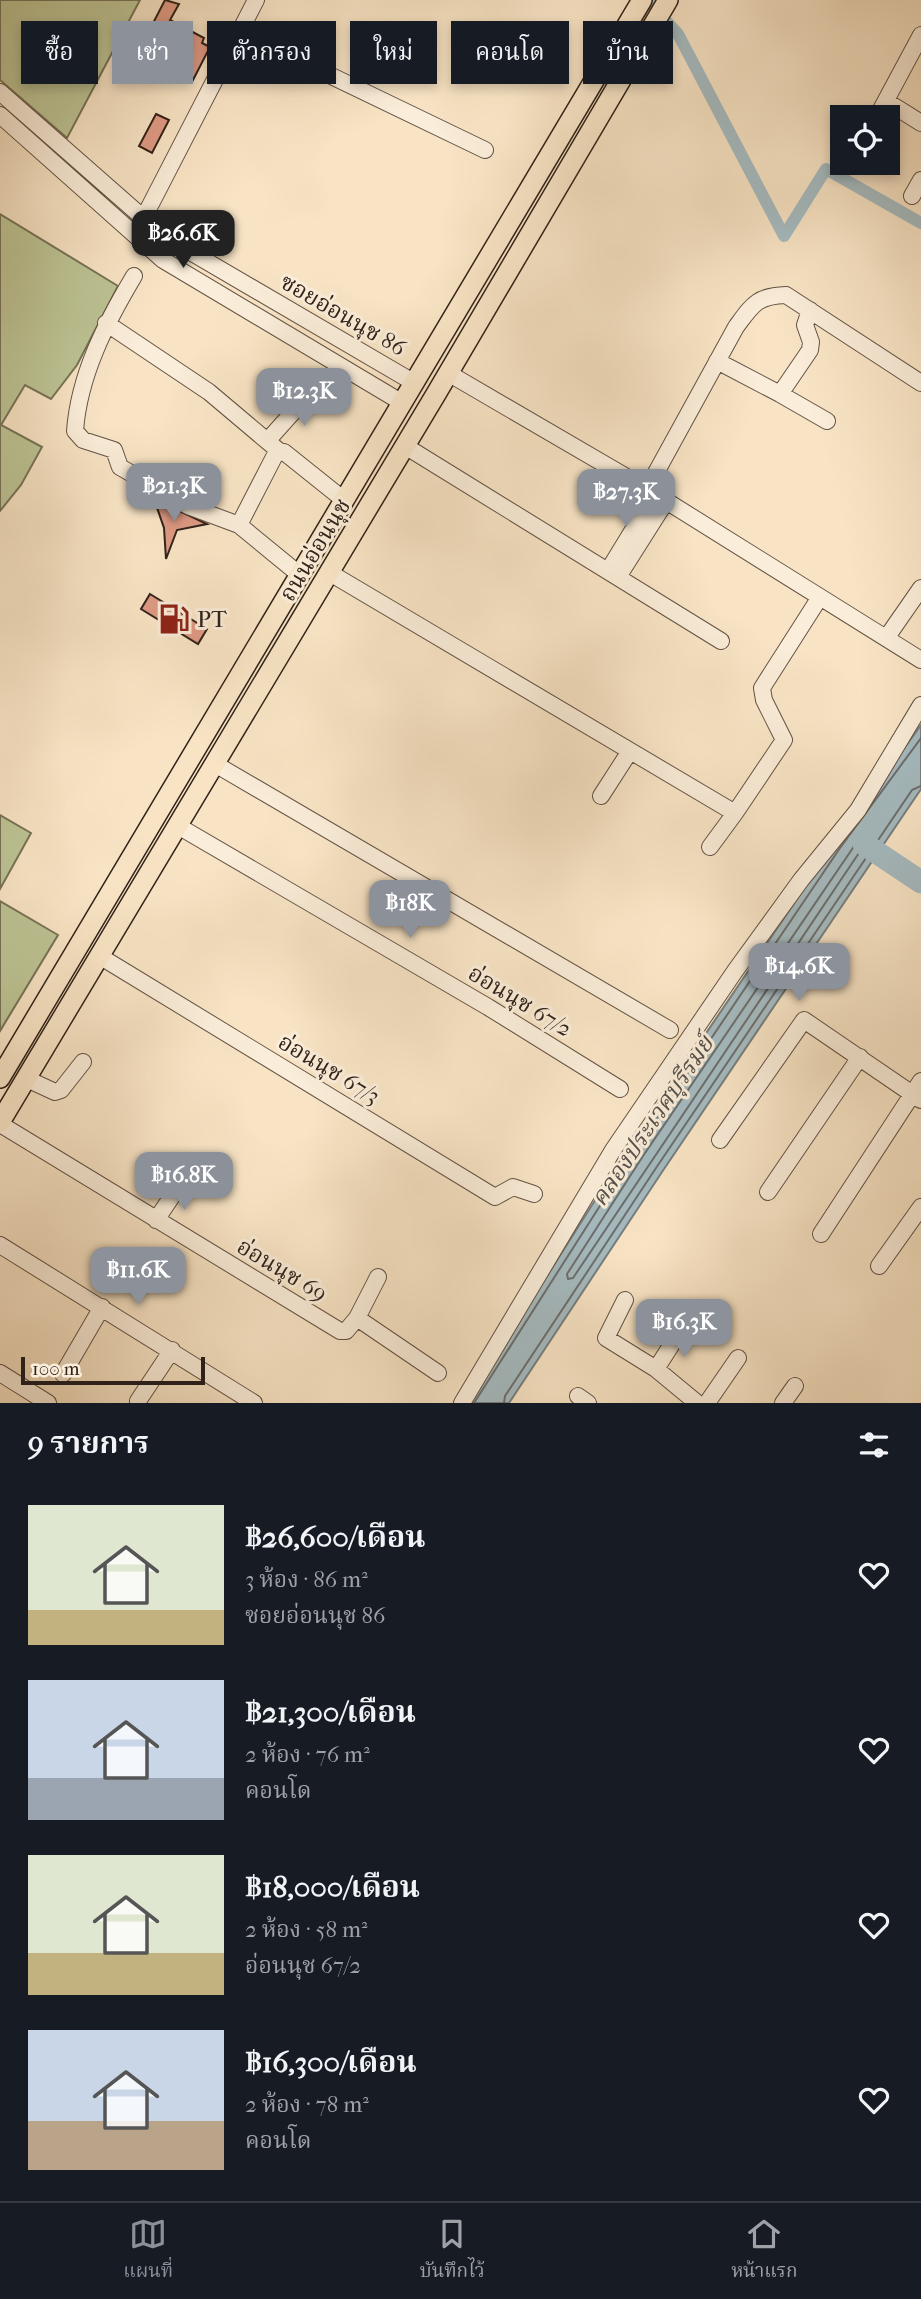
<!DOCTYPE html>
<html lang="th">
<meta charset="utf-8">
<style>
:root{--surface:#171b24;--page:#20242c;--text:#f1f3f6;--muted:#9ea1a6;--line:#363941;--accent:#8c9099}
body{margin:0;font-family:"IM FELL French Canon","Noto Serif Thai",serif;background:var(--page);color:var(--text);height:100vh;display:flex;flex-direction:column;font-size:26px;white-space:nowrap}
*{box-sizing:border-box;margin:0}
p{font-size:23px;color:var(--muted)}
.icon{flex:none;width:38px;height:38px;fill:none;stroke:currentColor;stroke-width:2;stroke-linecap:round;stroke-linejoin:round}
.map{position:relative;height:1403px;overflow:hidden}
.sheet{display:flex;flex-direction:column;background:var(--surface);flex:1}
.sheet>*{flex:none}
.banner{position:absolute;left:21px;top:21px;width:880px;height:63px;display:flex;gap:14px}
.fabs{position:absolute;left:830px;top:105px;display:grid;gap:14px}
.fabs a{display:grid;place-items:center;width:70px;height:70px;border-radius:0px;background:var(--surface);box-shadow:0 4px 10px #0003;font-size:35px}
.scale{position:absolute;left:21px;bottom:18px;width:184px;box-sizing:border-box;padding-left:7px;border:4px solid #312219;border-top:0;font-size:19px;line-height:24px;white-space:nowrap;color:#312219;-webkit-text-stroke:5px #faedd9;paint-order:stroke}
.price{position:absolute;translate:-50% -60px;padding:0 16px;border-radius:14px;background:var(--accent);color:#fff;font-size:23px;line-height:46px;filter:drop-shadow(0 2px 4px #0008)}
.price::after{content:'';position:absolute;left:50%;top:42px;width:21px;height:16px;margin-left:-10px;background:inherit;clip-path:polygon(0 0,100% 0,50% 100%)}
.price.current{background:#222;color:#fff}
ul{padding:0;list-style:none}
li{display:flex;align-items:center;gap:21px;height:175px;padding:0 28px}
li span{display:grid;place-items:center;flex:none;width:196px;height:140px;border-radius:0px;color:#555}
li>.icon{margin-inline-start:auto}
span .icon{width:84px;height:84px;fill:#fffc;stroke-width:1}
li b{font-size:30px}
h2{display:flex;justify-content:space-between;align-items:center;height:84px;padding:0 28px;font-size:30px}
.pill{padding:0 24px;border-radius:0px;background:var(--surface);box-shadow:0 4px 10px #0003;font-size:24px;line-height:63px}
.pill.current{background:var(--accent);color:#fff}
.tab-bar{display:flex;justify-content:space-around;align-items:center;height:98px;border-top:2px solid var(--line);background:var(--surface);font-size:19px;color:var(--muted)}
.tab-bar a{display:grid;justify-items:center;gap:4px}
.tab-bar .current{color:var(--accent)}
.map>svg:first-child{display:block}
.green{fill:#bdc495;stroke:#777357;stroke-width:2}
.water{fill:#a5bbc1;stroke:#777e7e;stroke-width:2}
.lines{fill:none;stroke-linecap:round;stroke-linejoin:round}
.shore{stroke:#6b6e6d;stroke-width:2}
.canal{stroke:#a5bbc1;stroke-width:12}
.river{stroke:#a5bbc1;stroke-width:23}
.building{fill:#df9a84;stroke:#312219;stroke-width:2}
.minor-casing{stroke:#635244;stroke-width:18}
.major-casing{stroke:#312219;stroke-width:22}
.minor{stroke:#faedd9;stroke-width:16}
.major{stroke:#f8e4c5;stroke-width:19}
.labels{text-anchor:middle;dominant-baseline:central;stroke-width:6;stroke-linejoin:round;paint-order:stroke}
.street-label{font-size:23px;fill:#312219;stroke:#faedd9}
.poi-label{font-size:23px;fill:#312219;stroke:#faedd9;text-anchor:start}
.water-label{font-size:24px;font-style:italic;fill:#54504b;stroke:#faedd9}
</style>
<div class="map">
<svg width="921" height="1403" viewBox="0 0 921 1403">
<rect width="100%" height="100%" fill="#f8e4c5"/>
<filter id="stains"><feTurbulence type="fractalNoise" baseFrequency=".00286" numOctaves="4"/><feColorMatrix values="0 0 0 0 .2 0 0 0 0 .09 0 0 0 0 .02 0 0 0 .5 -.17"/></filter>
<radialGradient id="worn" r=".72"><stop offset=".6" stop-color="#630" stop-opacity="0"/><stop offset="1" stop-color="#630" stop-opacity=".3"/></radialGradient>
<path class="green" d="M 0,0 L 140,0 L 67,138 L 0,80 Z
M 0,214 L 118,286 L 77,365 L 51,399 L 25,385 L 1,425 L 42,447 L 21,485 L 0,511 Z
M 0,815 L 31,833 L 0,889 Z
M 0,901 L 58,935 L 0,1031 Z"/>
<path class="water" d="M 921,725 L 921,789 L 664,1169 L 509,1403 L 466,1403 L 629,1147 L 835,843 Z"/>
<g class="lines">
<path class="shore" d="M 859,839 L 864,839 L 865,844 L 573,1278 L 568,1279 L 567,1274 L 643,1156 Z
M 474,1403 L 635,1151 L 840,848 L 921,738
M 504,1403 L 505,1396 L 658,1165 L 912,790 L 921,786"/>
<path class="canal" d="M 647,0 L 678,34 L 784,236 L 826,169 L 921,223"/>
<path class="river" d="M 864,844 L 921,882"/>
</g>
<path class="building" d="M 165,0 L 179,4 L 170,20 L 204,38 L 202,43 L 210,47 L 192,82 L 149,60 L 147,64 L 135,58 Z
M 156,114 L 169,120 L 152,153 L 139,146 Z
M 154,499 L 207,524 L 177,530 L 166,559 L 164,528 Z
M 150,594 L 207,629 L 198,644 L 141,609 Z"/>
<g class="lines">
<g class="minor-casing">
<path id="minor" d="M 240,32 L 485,150
M 0,92 L 165,237 L 413,382
M 886,101 L 921,123
M 0,115 L 163,260 L 401,402
M 877,117 L 921,35
M 912,196 L 921,180
M 140,225 L 256,0
M 134,276 C 106,323 79,375 75,431 L 83,440 L 114,450 L 120,467 L 188,506 L 239,525
M 106,323 L 209,392 L 279,451
M 717,361 L 780,394 L 810,350 L 811,342 L 805,325 L 810,310
M 448,373 L 647,489 L 921,660
M 780,394 L 827,421
M 268,440 L 312,391
M 405,446 L 721,641
M 647,489 L 736,327 C 753,304 757,296 786,295 L 921,383
M 608,571 L 655,494
M 330,573 L 735,813 L 784,740 L 764,700 L 762,688 L 820,597
M 300,575 L 239,525 L 274,457 L 279,451 L 284,452 L 344,500
M 618,577 L 666,501
M 887,637 L 921,588
M 215,764 L 670,1030
M 601,796 L 630,751
M 178,826 L 488,1007 L 620,1089
M 710,847 L 735,813
M 101,957 L 495,1197 L 513,1187 L 534,1194
M 27,1079 L 55,1092 L 61,1090 L 83,1062
M 0,1124 L 340,1331 L 346,1331 L 357,1318 L 378,1277
M 720,1140 L 804,1020 L 921,1100
M 768,1192 L 860,1057
M 156,1220 L 181,1183
M 821,1234 L 921,1081
M 0,1245 L 254,1403
M 879,1266 L 921,1207
M 625,1300 L 606,1338 L 656,1369 L 697,1403
M 357,1318 L 438,1373
M 656,1369 L 681,1330
M 0,1373 L 48,1403
M 63,1374 L 102,1307
M 578,1396 L 588,1403
M 138,1401 L 172,1350
M 462,1403 L 613,1150 L 735,971 L 801,880 L 858,810 L 921,705
M 707,1403 L 738,1358
M 783,1403 L 795,1386"/>
</g>
<g class="major-casing">
<path id="major" d="M 0,1078 L 642,0
M 0,1122 L 436,394 L 668,0"/>
</g>
<use href="#minor" class="minor"/>
<use href="#major" class="major"/>
</g>
<defs>
<g id="fuel-bare" transform="scale(2.415)"><path d="M-5.5-6h7V0h2V4h1.3V-2.5L3-4.5l.8-.8L6-3V5H2.5V1h-1V6h-7ZM-4.2-4.7v3.2H.2V-4.7Z" fill="#8f2418" stroke="#faedd9" stroke-width="2.5" paint-order="stroke"/></g>
</defs>
<g fill-rule="evenodd">
<use href="#fuel-bare" x="174" y="619"/>
</g>
<g class="labels">
<g class="street-label">
<text transform="translate(343 315) rotate(30)">ซอยอ่อนนุช 86</text>
<text transform="translate(315 550) rotate(-59)">ถนนอ่อนนุช</text>
<text transform="translate(520 1001) rotate(31)">อ่อนนุช 67/2</text>
<text transform="translate(329 1069) rotate(31)">อ่อนนุช 67/3</text>
<text transform="translate(282 1270) rotate(31)">อ่อนนุช 69</text>
</g>
<g class="poi-label">
<text x="197" y="619">PT</text>
</g>
<g class="water-label">
<text transform="translate(652 1121) rotate(-56)">คลองประเวศบุรีรมย์</text>
</g>
</g>
<rect width="100%" height="100%" filter="url(#stains)"/>
<rect width="100%" height="100%" fill="url(#worn)"/>
</svg>
<div class="fabs">
<a><svg class="icon" aria-label="locate" viewBox="0 0 24 24"><circle cx="12" cy="12" r="6"/><path d="M12 2v4M12 18v4M2 12h4M18 12h4"/></svg></a>
</div>
<div class="scale">100 m</div>
<b class="price current" style="left:183px;top:270px">฿26.6K</b>
<b class="price" style="left:304px;top:428px">฿12.3K</b>
<b class="price" style="left:174px;top:523px">฿21.3K</b>
<b class="price" style="left:626px;top:529px">฿27.3K</b>
<b class="price" style="left:410px;top:940px">฿18K</b>
<b class="price" style="left:799px;top:1003px">฿14.6K</b>
<b class="price" style="left:184px;top:1212px">฿16.8K</b>
<b class="price" style="left:138px;top:1307px">฿11.6K</b>
<b class="price" style="left:684px;top:1359px">฿16.3K</b>
<div class="banner">
<a class="pill">ซื้อ</a>
<a class="pill current">เช่า</a>
<a class="pill">ตัวกรอง</a>
<a class="pill">ใหม่</a>
<a class="pill">คอนโด</a>
<a class="pill">บ้าน</a>
</div>
</div>
<section class="sheet">
<h2>9 รายการ<svg class="icon" aria-label="filters" viewBox="0 0 24 24"><path d="M4 7h16M4 17h16"/><circle cx="9" cy="7" r="2"/><circle cx="15" cy="17" r="2"/></svg></h2>
<ul>
<li><span style="background:linear-gradient(#dfe7d0 75%,#c2b280 0)"><svg class="icon" aria-label="home" viewBox="0 0 24 24"><path d="M3 11l9-7 9 7M6 9v11h12V9"/></svg></span><div><b>฿26,600/เดือน</b><p>3 ห้อง · 86 m²</p><p>ซอยอ่อนนุช 86</p></div><svg class="icon" aria-label="heart" viewBox="0 0 24 24"><path d="M12 20l-8-8c-3-5 5-10 8-4 3-6 11-1 8 4z"/></svg></li>
<li><span style="background:linear-gradient(#c9d6e8 70%,#9aa5b1 0)"><svg class="icon" aria-label="home" viewBox="0 0 24 24"><path d="M3 11l9-7 9 7M6 9v11h12V9"/></svg></span><div><b>฿21,300/เดือน</b><p>2 ห้อง · 76 m²</p><p>คอนโด</p></div><svg class="icon" aria-label="heart" viewBox="0 0 24 24"><path d="M12 20l-8-8c-3-5 5-10 8-4 3-6 11-1 8 4z"/></svg></li>
<li><span style="background:linear-gradient(#dfe7d0 70%,#c2b280 0)"><svg class="icon" aria-label="home" viewBox="0 0 24 24"><path d="M3 11l9-7 9 7M6 9v11h12V9"/></svg></span><div><b>฿18,000/เดือน</b><p>2 ห้อง · 58 m²</p><p>อ่อนนุช 67/2</p></div><svg class="icon" aria-label="heart" viewBox="0 0 24 24"><path d="M12 20l-8-8c-3-5 5-10 8-4 3-6 11-1 8 4z"/></svg></li>
<li><span style="background:linear-gradient(#c9d6e8 65%,#b9a48a 0)"><svg class="icon" aria-label="home" viewBox="0 0 24 24"><path d="M3 11l9-7 9 7M6 9v11h12V9"/></svg></span><div><b>฿16,300/เดือน</b><p>2 ห้อง · 78 m²</p><p>คอนโด</p></div><svg class="icon" aria-label="heart" viewBox="0 0 24 24"><path d="M12 20l-8-8c-3-5 5-10 8-4 3-6 11-1 8 4z"/></svg></li>
</ul>
</section>
<nav class="tab-bar">
<a class="current"><svg class="icon" aria-label="map" viewBox="0 0 24 24"><path d="M3 6l6-2 6 2 6-2v14l-6 2-6-2-6 2zM9 4v14M15 6v14"/></svg>แผนที่</a>
<a><svg class="icon" aria-label="saved" viewBox="0 0 24 24"><path d="M7 4h10v16l-5-4-5 4z"/></svg>บันทึกไว้</a>
<a><svg class="icon" aria-label="home" viewBox="0 0 24 24"><path d="M3 11l9-7 9 7M6 9v11h12V9"/></svg>หน้าแรก</a>
</nav>
